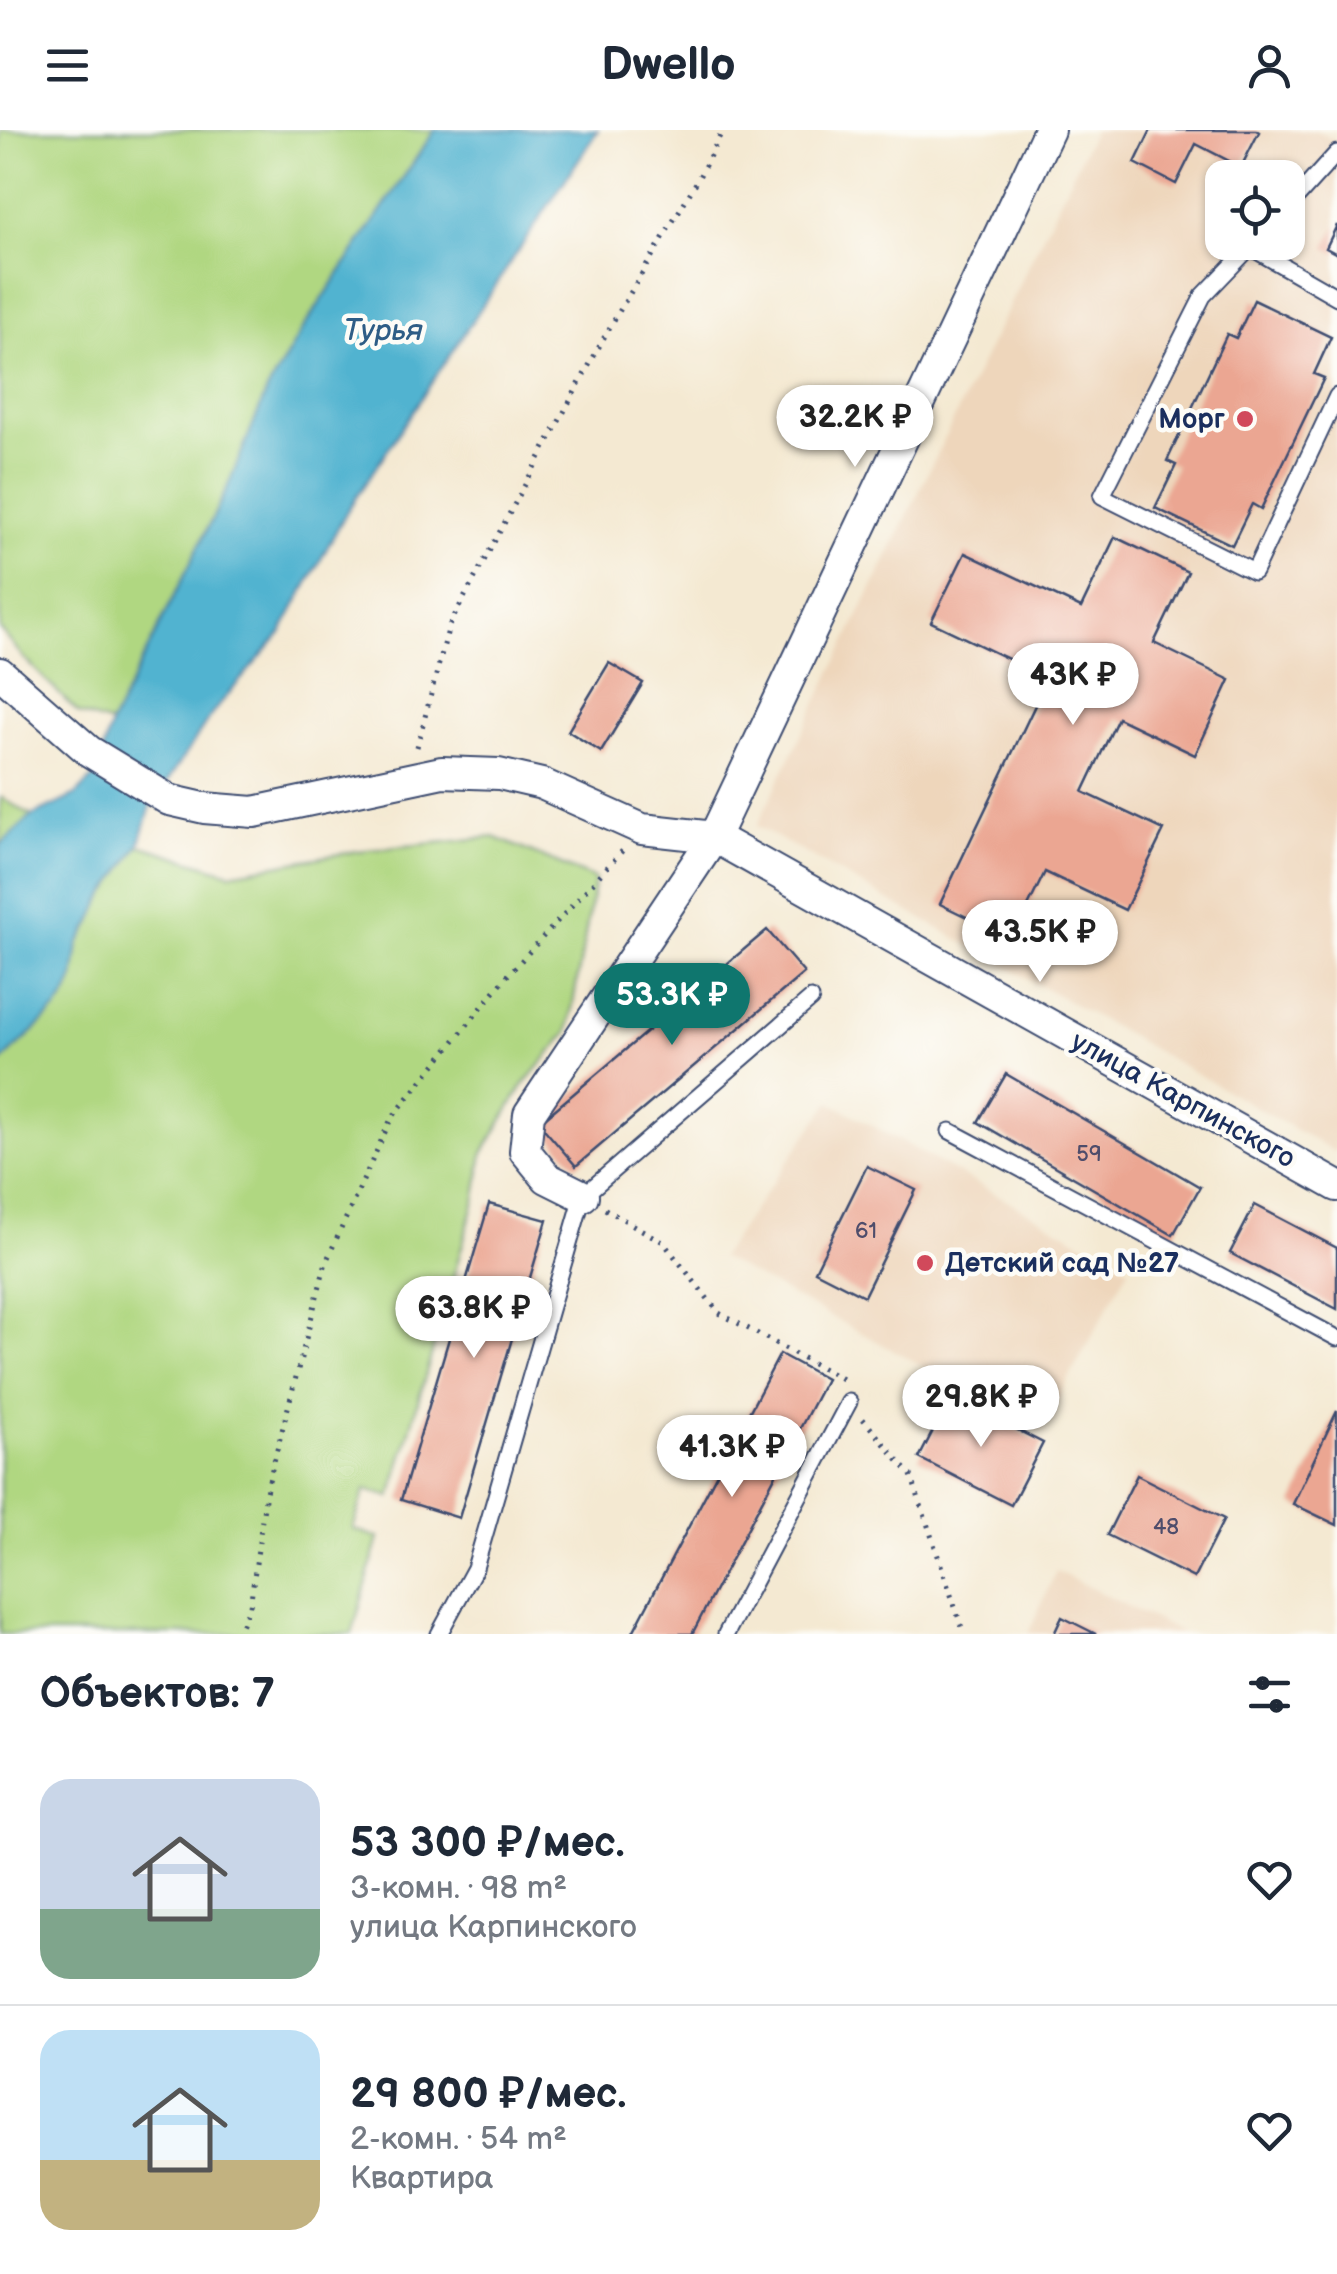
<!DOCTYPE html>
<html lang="ru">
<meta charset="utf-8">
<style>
:root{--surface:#fff;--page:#f6f6f7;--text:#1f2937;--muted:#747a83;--line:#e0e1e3;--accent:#0f766e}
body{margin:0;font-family:"Balsamiq Sans",sans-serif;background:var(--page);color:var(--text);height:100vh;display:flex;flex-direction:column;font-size:38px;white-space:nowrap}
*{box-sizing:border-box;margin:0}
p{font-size:32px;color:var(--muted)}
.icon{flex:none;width:55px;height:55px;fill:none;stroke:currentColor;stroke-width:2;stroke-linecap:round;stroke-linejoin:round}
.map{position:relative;height:1504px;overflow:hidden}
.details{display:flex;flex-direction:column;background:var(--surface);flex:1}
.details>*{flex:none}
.tools{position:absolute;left:1205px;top:30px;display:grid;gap:20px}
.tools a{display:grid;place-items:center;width:100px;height:100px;border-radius:20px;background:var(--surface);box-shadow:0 2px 8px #0004;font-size:50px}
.price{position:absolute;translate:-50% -85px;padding:0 22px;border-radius:35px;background:#fff;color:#222;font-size:32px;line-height:65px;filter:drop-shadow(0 2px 5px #0008)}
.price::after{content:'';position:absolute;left:50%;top:60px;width:30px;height:22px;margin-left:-15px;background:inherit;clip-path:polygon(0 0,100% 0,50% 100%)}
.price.selected{background:var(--accent);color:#fff}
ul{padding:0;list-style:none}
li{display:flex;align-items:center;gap:30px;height:250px;padding:0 40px}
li+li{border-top:2px solid var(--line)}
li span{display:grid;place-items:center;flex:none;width:280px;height:200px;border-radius:30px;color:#555}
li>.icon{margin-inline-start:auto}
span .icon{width:120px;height:120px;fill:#fffc;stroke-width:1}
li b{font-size:42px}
h2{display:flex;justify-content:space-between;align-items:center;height:120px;padding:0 40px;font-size:42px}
header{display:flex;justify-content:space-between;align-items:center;height:130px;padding:0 40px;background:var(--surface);font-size:45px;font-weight:700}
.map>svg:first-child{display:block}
.built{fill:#eed6bb;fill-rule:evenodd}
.green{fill:#b0d781;stroke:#668370;stroke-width:2.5}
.water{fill:#51b3d0;stroke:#367197;stroke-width:2.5}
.building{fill:#eba692}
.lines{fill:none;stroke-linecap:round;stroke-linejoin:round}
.lane-casing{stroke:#3c4b6f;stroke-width:19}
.street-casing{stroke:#3c4b6f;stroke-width:34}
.path{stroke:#3c4b6f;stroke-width:5;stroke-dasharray:2.5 8;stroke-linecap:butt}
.lane{stroke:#fff;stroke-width:15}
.street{stroke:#fff;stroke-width:30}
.poi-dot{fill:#d1495b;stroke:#fdfcf7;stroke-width:4}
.labels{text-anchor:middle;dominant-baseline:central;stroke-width:9;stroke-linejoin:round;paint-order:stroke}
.number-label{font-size:22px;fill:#4f4d6b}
.poi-label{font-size:28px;font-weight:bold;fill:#1b2f5e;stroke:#fdfcf7;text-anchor:end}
.street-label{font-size:28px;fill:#1b2f5e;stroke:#fdfcf7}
.water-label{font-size:30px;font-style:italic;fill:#2e5d86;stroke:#fdfcf7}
</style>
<header><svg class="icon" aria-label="menu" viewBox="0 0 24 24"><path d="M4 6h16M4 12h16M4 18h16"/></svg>Dwello<svg class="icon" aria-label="person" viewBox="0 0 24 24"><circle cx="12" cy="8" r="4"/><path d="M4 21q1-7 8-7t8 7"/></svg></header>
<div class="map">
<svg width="1337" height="1504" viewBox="0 0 1337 1504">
<rect width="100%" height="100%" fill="#fdfcf7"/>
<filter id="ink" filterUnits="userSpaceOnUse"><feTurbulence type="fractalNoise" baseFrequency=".01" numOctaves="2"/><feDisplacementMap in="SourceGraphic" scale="20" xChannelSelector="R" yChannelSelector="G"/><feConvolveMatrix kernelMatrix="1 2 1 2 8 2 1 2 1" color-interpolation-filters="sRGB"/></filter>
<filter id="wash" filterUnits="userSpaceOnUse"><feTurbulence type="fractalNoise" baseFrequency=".0048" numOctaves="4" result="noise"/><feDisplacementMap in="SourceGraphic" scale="40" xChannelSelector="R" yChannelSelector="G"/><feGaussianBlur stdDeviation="2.25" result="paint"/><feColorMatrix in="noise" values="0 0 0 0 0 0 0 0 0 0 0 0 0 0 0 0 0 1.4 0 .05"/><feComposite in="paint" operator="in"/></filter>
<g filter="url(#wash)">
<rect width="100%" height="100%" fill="#f4e9d2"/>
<path class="built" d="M 1094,0 L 1315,0 L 1337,11 L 1337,1023 L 757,696 ZM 1222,48 L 1288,48 L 1288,112 L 1222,112 Z
M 830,972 L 1129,1138 L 1041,1300 L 720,1127 Z
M 1056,1441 L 1184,1504 L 1028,1504 Z"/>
<path class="green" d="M 0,0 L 435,0 L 302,200 L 267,261 L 226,361 L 111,594 L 79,584 L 23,527 L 0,499 Z
M 0,667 L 32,686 L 0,715 Z
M 494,707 L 595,749 L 568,902 L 522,957 L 483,1023 L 476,1067 L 391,1367 L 365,1360 L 353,1399 L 379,1408 L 352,1504 L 0,1504 L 0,933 L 57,879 L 67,865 L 74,848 L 79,813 L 92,792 L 100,773 L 139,715 L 230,743 L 357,721 Z"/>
<path class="water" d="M 435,0 L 598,0 L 347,381 L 281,503 L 214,581 L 151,676 L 139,715 L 100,773 L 92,792 L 79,813 L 74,848 L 67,865 L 57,879 L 0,933 L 0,715 L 32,686 L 76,665 L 96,645 L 111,594 L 226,361 L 267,261 L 302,200 Z"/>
<g id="blocks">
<path class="building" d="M 1151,0 L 1256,0 L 1259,2 L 1241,37 L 1196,14 L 1176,54 L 1135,33 Z
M 1337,95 L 1337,124 L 1326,118 Z
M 1254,170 L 1331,207 L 1314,244 L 1324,248 L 1261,379 L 1252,374 L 1232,415 L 1155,378 L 1176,335 L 1167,331 L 1227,204 L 1236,208 Z
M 1115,407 L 1188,442 L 1154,513 L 1230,550 L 1195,625 L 1118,588 L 1083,662 L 1164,700 L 1125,780 L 1045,742 L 1012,809 L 940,774 L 1048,548 L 931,492 L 965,423 L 1081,478 Z
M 609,533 L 643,553 L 601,622 L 568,601 Z
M 767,800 L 804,843 L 576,1036 L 539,993 Z
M 1006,944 L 1200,1057 L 1173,1105 L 978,992 Z
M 867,1036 L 916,1060 L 864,1166 L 815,1141 Z
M 489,1074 L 547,1090 L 459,1388 L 401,1370 Z
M 1255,1075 L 1337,1118 L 1337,1179 L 1230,1123 Z
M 780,1224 L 826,1249 L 692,1504 L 632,1504 Z
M 951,1266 L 1043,1313 L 1011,1375 L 919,1328 Z
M 1337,1281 L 1337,1395 L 1293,1374 Z
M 1137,1345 L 1224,1389 L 1194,1448 L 1107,1405 Z
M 1062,1487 L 1096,1504 L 1054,1504 Z"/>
</g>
</g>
<g filter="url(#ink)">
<use href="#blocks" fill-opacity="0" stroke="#3c4b6f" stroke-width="2.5"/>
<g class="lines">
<g class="lane-casing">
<path id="lane" d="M 1288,77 L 1337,23
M 1255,112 L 1203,166 L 1102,366 L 1254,442 L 1337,266
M 1250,117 L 1337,167
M 950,1001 L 1337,1208
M 439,1504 L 475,1438 L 583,1066 L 811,869
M 726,1504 L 849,1272"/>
</g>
<g class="street-casing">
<path id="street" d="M 0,543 L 89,621 L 169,670 L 204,678 L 254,682 L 442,642 L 499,644 L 542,654 L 642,699 L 714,707 L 1337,1056
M 583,1066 L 547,1048 L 525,1021 L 529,984 L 714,707 L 1049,0"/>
</g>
<path class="path" d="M 417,617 L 449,496 L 607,202 L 697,51 L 723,0
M 605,1079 L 663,1112 L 719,1183 L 844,1250
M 863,1289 L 911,1345 L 964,1504
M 237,1504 L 250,1476 L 266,1362 L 326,1132 L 391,989 L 507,846 L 623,720"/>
<use href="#lane" class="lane"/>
<use href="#street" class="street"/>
</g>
</g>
<g class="poi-dot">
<circle cx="1245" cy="289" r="10"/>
<circle cx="925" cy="1133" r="10"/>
</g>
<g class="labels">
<g class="number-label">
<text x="1089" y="1024">59</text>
<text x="866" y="1101">61</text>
<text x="1166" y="1397">48</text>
</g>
<g class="poi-label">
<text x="1225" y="289">Морг</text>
<text x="945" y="1133" text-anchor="start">Детский сад №27</text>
</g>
<g class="street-label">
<text transform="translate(1183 970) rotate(29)">улица Карпинского</text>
</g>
<g class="water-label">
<text x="383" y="201">Турья</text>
</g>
</g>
</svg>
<div class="tools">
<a><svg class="icon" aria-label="locate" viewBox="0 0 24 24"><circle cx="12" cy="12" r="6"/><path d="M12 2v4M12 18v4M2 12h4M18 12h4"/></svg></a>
</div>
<b class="price" style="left:855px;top:340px">32.2K ₽</b>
<b class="price" style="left:1073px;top:598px">43K ₽</b>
<b class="price" style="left:1040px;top:855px">43.5K ₽</b>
<b class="price selected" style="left:672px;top:918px">53.3K ₽</b>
<b class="price" style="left:474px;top:1231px">63.8K ₽</b>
<b class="price" style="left:981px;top:1320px">29.8K ₽</b>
<b class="price" style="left:732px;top:1370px">41.3K ₽</b>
</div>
<section class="details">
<h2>Объектов: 7<svg class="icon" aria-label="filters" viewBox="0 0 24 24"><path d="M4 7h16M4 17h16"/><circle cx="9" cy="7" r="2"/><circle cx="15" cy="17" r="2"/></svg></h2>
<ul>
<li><span style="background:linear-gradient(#c9d6e8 65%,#7fa58c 0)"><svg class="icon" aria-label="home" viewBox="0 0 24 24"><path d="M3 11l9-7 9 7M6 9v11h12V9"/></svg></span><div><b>53 300 ₽/мес.</b><p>3-комн. · 98 m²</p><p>улица Карпинского</p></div><svg class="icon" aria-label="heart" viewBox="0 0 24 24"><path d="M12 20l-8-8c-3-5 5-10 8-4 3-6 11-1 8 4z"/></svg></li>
<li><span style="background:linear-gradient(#bfe0f5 65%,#c2b280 0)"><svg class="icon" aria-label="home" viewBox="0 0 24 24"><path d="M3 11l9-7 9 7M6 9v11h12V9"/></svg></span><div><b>29 800 ₽/мес.</b><p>2-комн. · 54 m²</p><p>Квартира</p></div><svg class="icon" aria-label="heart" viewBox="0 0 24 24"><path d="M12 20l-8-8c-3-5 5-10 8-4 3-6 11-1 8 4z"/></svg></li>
</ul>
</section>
